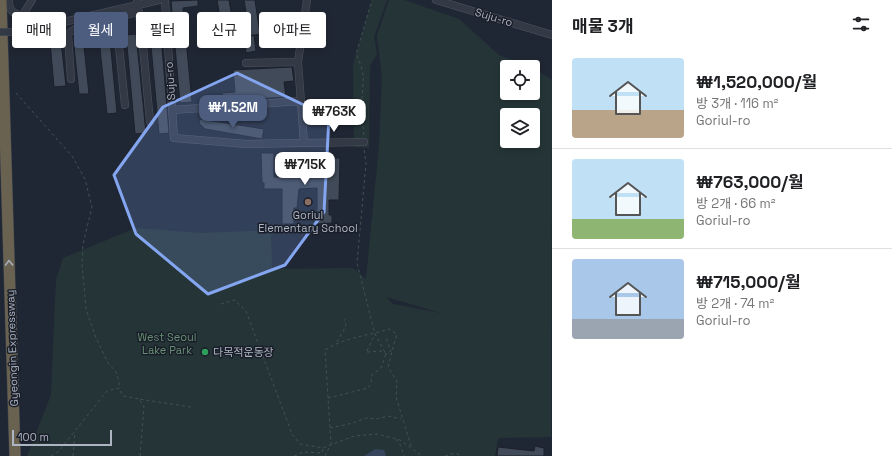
<!DOCTYPE html>
<html lang="ko">
<meta charset="utf-8">
<style>
:root{--surface:#fff;--page:#f6f6f6;--text:#202124;--muted:#757577;--line:#e0e0e0;--accent:#4d5d80}
body{margin:0;font-family:"Space Grotesk","Noto Sans KR",sans-serif;background:var(--page);color:var(--text);height:100vh;display:flex;flex-direction:column;font-size:15px;white-space:nowrap}
*{box-sizing:border-box;margin:0}
p{font-size:13px;color:var(--muted)}
.icon{flex:none;width:22px;height:22px;fill:none;stroke:currentColor;stroke-width:2;stroke-linecap:round;stroke-linejoin:round}
.map{position:relative;flex:1;overflow:hidden}
.drawer{display:flex;flex-direction:column;background:var(--surface);width:340px}
.drawer>*{flex:none}
.top-card{position:absolute;left:12px;top:12px;width:380px;height:36px;display:flex;gap:8px}
.buttons{position:absolute;left:500px;top:60px;display:grid;gap:8px}
.buttons a{display:grid;place-items:center;width:40px;height:40px;border-radius:4px;background:var(--surface);box-shadow:0 2px 6px #0003;font-size:20px}
.scale{position:absolute;left:12px;bottom:10px;width:100px;box-sizing:border-box;padding-left:4px;border:2px solid #adb4c2;border-top:0;font-size:11px;line-height:14px;white-space:nowrap;color:#adb4c2;-webkit-text-stroke:3px #191e29;paint-order:stroke}
.price{position:absolute;translate:-50% -34px;padding:0 9px;border-radius:8px;background:#fff;color:#222;font-size:13px;line-height:26px;filter:drop-shadow(0 1px 2px #0008)}
.price::after{content:'';position:absolute;left:50%;top:24px;width:12px;height:9px;margin-left:-6px;background:inherit;clip-path:polygon(0 0,100% 0,50% 100%)}
.price.selected{background:var(--accent);color:#fff}
ul{padding:0;list-style:none}
li{display:flex;align-items:center;gap:12px;height:100px;padding:0 20px}
li+li{border-top:1px solid var(--line)}
li span{display:grid;place-items:center;flex:none;width:112px;height:80px;border-radius:4px;color:#555}
li>.icon{margin-inline-start:auto}
span .icon{width:48px;height:48px;fill:#fffc;stroke-width:1}
li b{font-size:17px}
h2{display:flex;justify-content:space-between;align-items:center;height:48px;padding:0 20px;font-size:17px}
.pill{padding:0 14px;border-radius:4px;background:var(--surface);box-shadow:0 2px 6px #0003;font-size:14px;line-height:36px}
.pill.selected{background:var(--accent);color:#fff}
main{display:flex;flex:1;min-height:0}
.map>svg:first-child{display:block}
.green{fill:#253537;fill-rule:evenodd}
.water{fill:#36445c}
.building{fill:#414a58;stroke:#1b202b}
.lines{fill:none;stroke-linecap:round;stroke-linejoin:round}
.minor-casing{stroke:#4e5460;stroke-width:8}
.highway-casing{stroke:#3b414c;stroke-width:12}
.path{stroke:#415154;stroke-width:1;stroke-dasharray:3 3;stroke-linecap:butt}
.minor{stroke:#333945;stroke-width:7}
.highway{stroke:#6a6251;stroke-width:11}
.minor-bridge-casing{stroke:#4e5460;stroke-width:8;stroke-linecap:butt}
.minor-bridge{stroke:#333945;stroke-width:7}
.oneway{stroke:#a6acb7}
.marked{fill:#84a6f0;fill-opacity:0.2;stroke:#84a6f0;stroke-width:3;stroke-linejoin:round}
.education-dot{fill:#8d6e63;stroke:#191e29;stroke-width:1.5}
.leisure-dot{fill:#2e9e5b;stroke:#191e29;stroke-width:1.5}
.labels{text-anchor:middle;dominant-baseline:central;stroke-width:3;stroke-linejoin:round;paint-order:stroke}
.street-label{font-size:11px;fill:#adb4c2;stroke:#191e29}
.poi-label{font-size:11px;fill:#adb4c2;stroke:#191e29}
.park-label{font-size:11px;fill:#679073;stroke:#191e29}
</style>
<main>
<div class="map">
<svg width="552" height="456" viewBox="0 0 552 456">
<rect width="100%" height="100%" fill="#202734"/>
<path class="green" d="M 372,0 L 387,0 L 374,37 L 377,54 L 370,66 L 369,148 L 354,147 L 353,65 Z
M 389,0 L 404,0 L 459,19 L 499,55 L 532,67 L 507,67 L 507,93 L 533,93 L 533,68 L 552,80 L 551,437 L 498,438 L 495,456 L 27,456 L 51,395 L 56,280 L 63,258 L 136,228 L 201,233 L 271,230 L 272,269 L 353,268 L 366,279 L 379,146 L 382,77 L 377,36 ZM 507,115 L 533,115 L 533,141 L 507,141 ZM 386,297 L 441,313 L 393,304 Z"/>
<path class="water" d="M 375,449 L 384,450 L 386,456 L 364,456 Z"/>
<path class="building" d="M 198,0 L 198,6 L 183,8 L 192,102 L 180,103 L 171,1 Z
M 217,0 L 229,0 L 234,28 L 222,30 Z
M 244,0 L 255,0 L 260,34 L 250,36 Z
M 160,23 L 169,133 L 159,134 L 149,24 Z
M 109,29 L 117,113 L 107,114 L 98,30 Z
M 136,34 L 146,133 L 135,134 L 126,35 Z
M 254,35 L 256,51 L 246,53 L 244,37 Z
M 83,36 L 89,94 L 79,94 L 73,37 Z
M 61,41 L 66,86 L 54,87 L 50,42 Z
M 292,67 L 294,81 L 284,82 L 286,97 L 223,101 L 222,93 L 235,92 L 233,70 Z
M 200,119 L 264,129 L 262,139 L 205,129 L 199,123 Z
M 261,153 L 274,153 L 274,177 L 283,177 L 293,173 L 310,179 L 310,158 L 340,158 L 339,200 L 329,200 L 329,215 L 332,215 L 332,223 L 317,224 L 317,188 L 299,189 L 297,208 L 294,208 L 294,224 L 282,224 L 282,189 L 264,189 L 264,183 L 262,183 Z
M 535,446 L 544,448 L 544,456 L 497,456 L 498,447 L 534,451 Z"/>
<g class="lines">
<g class="minor-casing">
<path id="minor" d="M 9,0 C 9,10 12,13 22,16 L 32,0
M 137,0 L 142,36 L 150,122
M 165,0 L 174,138 L 246,144 L 364,142
M 436,0 L 552,35
M 116,18 L 125,105
M 20,32 L 159,0
M 246,63 L 298,62
M 71,79 L 68,34 C 79,23 122,17 138,12
M 172,110 L 301,101
M 304,143 L 298,62 L 307,0"/>
</g>
<g class="highway-casing">
<path id="highway" d="M 1,0 L 15,456"/>
</g>
<path class="path" d="M 16,93 L 72,156 L 85,179 L 92,207 L 83,244 L 82,264 L 86,309 L 96,338 L 108,363 L 116,372 L 119,381 L 119,388
M 364,135 C 363,124 361,112 362,100 C 363,79 366,75 356,54 L 372,0
M 221,304 L 235,300 L 246,311 L 292,434 L 300,444 L 323,448 L 354,436 L 377,434 L 400,440 L 422,456
M 337,342 L 346,326 L 344,319
M 367,351 L 375,334
M 367,352 L 382,351 L 386,354 L 391,351 L 386,338
M 328,398 L 368,388 L 371,384 L 372,375 L 381,368 L 386,354 L 375,334 L 357,263 L 366,164 L 364,148
M 330,428 L 353,423 L 366,418 L 376,419 L 388,416 L 401,419
M 396,439 L 401,446 L 404,456
M 51,456 L 58,452 L 107,391 L 119,388 L 123,396 L 139,399
M 73,456 L 75,432
M 140,456 L 144,407 L 139,399 L 191,407
M 294,456 L 303,452 L 322,453 L 323,448
M 325,456 L 331,444 L 325,350 C 346,337 367,336 389,329 L 397,334 C 393,346 391,356 388,367 L 397,381 L 396,397 L 412,449
M 445,456 L 455,453 L 462,456"/>
<use href="#minor" class="minor"/>
<use href="#highway" class="highway"/>
<g class="minor-bridge-casing">
<path id="minor-bridge" d="M 0,32 L 20,32"/>
</g>
<use href="#minor-bridge" class="minor-bridge"/>
</g>
<defs><path id="oneway-chevron" d="M-2-3.5L2.5 0L-2 3.5" fill="none" stroke-width="1.6" stroke-linecap="round" stroke-linejoin="round"/></defs>
<use class="oneway" href="#oneway-chevron" transform="translate(9 263) rotate(-92)"/>
<path class="marked" d="M 237,73 L 329,117 L 324,212 L 285,265 L 208,294 L 136,234 L 114,175 L 163,107 Z"/>
<circle class="education-dot" cx="308" cy="202" r="4"/>
<circle class="leisure-dot" cx="205" cy="352" r="4"/>
<g class="labels">
<g class="street-label">
<text transform="translate(494 17) rotate(17)">Suju-ro</text>
<text transform="translate(170 81) rotate(-94)">Suju-ro</text>
<text transform="translate(12 348) rotate(-92)">Gyeongin Expressway</text>
</g>
<g class="poi-label">
<text x="308" y="215">Goriul<tspan x="308" dy="13">Elementary School</tspan></text>
<text x="213" y="352" text-anchor="start">다목적운동장</text>
</g>
<g class="park-label">
<text x="167" y="337">West Seoul<tspan x="167" dy="13">Lake Park</tspan></text>
</g>
</g>
</svg>
<div class="buttons">
<a><svg class="icon" aria-label="locate" viewBox="0 0 24 24"><circle cx="12" cy="12" r="6"/><path d="M12 2v4M12 18v4M2 12h4M18 12h4"/></svg></a>
<a><svg class="icon" aria-label="layers" viewBox="0 0 24 24"><path d="M12 4l9 5-9 5-9-5zM3 14l9 5 9-5"/></svg></a>
</div>
<div class="scale">100 m</div>
<b class="price selected" style="left:233px;top:129px">₩1.52M</b>
<b class="price" style="left:334px;top:133px">₩763K</b>
<b class="price" style="left:305px;top:186px">₩715K</b>
<div class="top-card">
<a class="pill">매매</a>
<a class="pill selected">월세</a>
<a class="pill">필터</a>
<a class="pill">신규</a>
<a class="pill">아파트</a>
</div>
</div>
<section class="drawer">
<h2>매물 3개<svg class="icon" aria-label="filters" viewBox="0 0 24 24"><path d="M4 7h16M4 17h16"/><circle cx="9" cy="7" r="2"/><circle cx="15" cy="17" r="2"/></svg></h2>
<ul>
<li><span style="background:linear-gradient(#bfe0f5 65%,#b9a48a 0)"><svg class="icon" aria-label="home" viewBox="0 0 24 24"><path d="M3 11l9-7 9 7M6 9v11h12V9"/></svg></span><div><b>₩1,520,000/월</b><p>방 3개 · 116 m²</p><p>Goriul-ro</p></div></li>
<li><span style="background:linear-gradient(#bfe0f5 75%,#8fb573 0)"><svg class="icon" aria-label="home" viewBox="0 0 24 24"><path d="M3 11l9-7 9 7M6 9v11h12V9"/></svg></span><div><b>₩763,000/월</b><p>방 2개 · 66 m²</p><p>Goriul-ro</p></div></li>
<li><span style="background:linear-gradient(#a9c7e8 75%,#9aa5b1 0)"><svg class="icon" aria-label="home" viewBox="0 0 24 24"><path d="M3 11l9-7 9 7M6 9v11h12V9"/></svg></span><div><b>₩715,000/월</b><p>방 2개 · 74 m²</p><p>Goriul-ro</p></div></li>
</ul>
</section>
</main>
